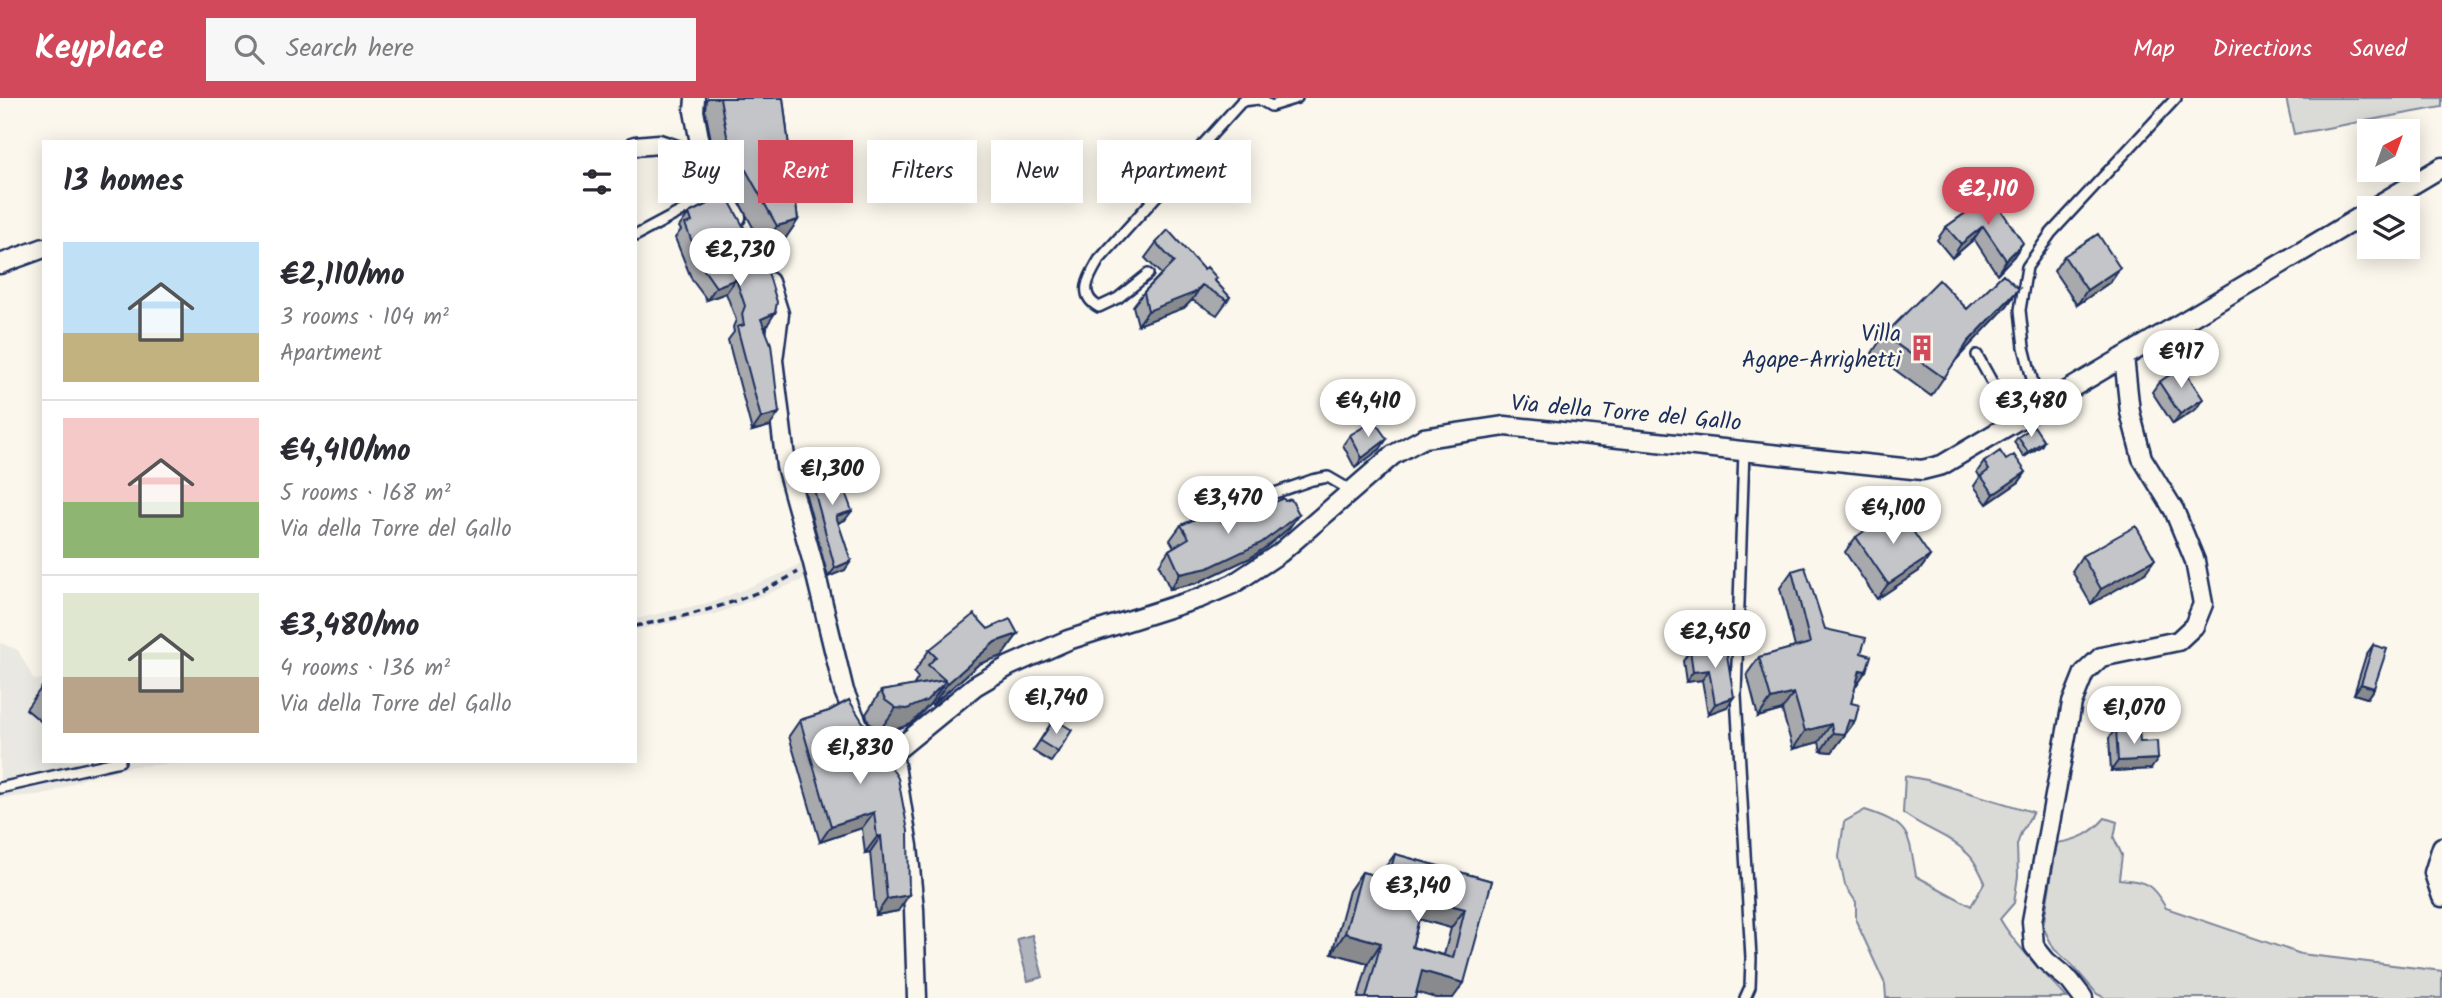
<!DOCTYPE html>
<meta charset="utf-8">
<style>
:root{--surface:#fff;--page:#f7f7f7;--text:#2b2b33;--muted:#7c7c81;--line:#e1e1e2;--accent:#d1495b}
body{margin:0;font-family:Kalam,sans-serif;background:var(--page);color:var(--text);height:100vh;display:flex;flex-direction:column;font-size:26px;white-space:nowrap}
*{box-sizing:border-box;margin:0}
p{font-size:23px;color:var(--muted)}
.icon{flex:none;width:38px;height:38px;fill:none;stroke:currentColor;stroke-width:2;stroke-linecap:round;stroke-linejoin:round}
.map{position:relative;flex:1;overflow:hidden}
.panel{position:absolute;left:42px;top:42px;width:595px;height:623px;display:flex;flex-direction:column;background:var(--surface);border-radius:0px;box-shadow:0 4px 18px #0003}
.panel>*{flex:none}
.banner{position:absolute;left:658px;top:42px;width:665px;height:63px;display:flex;gap:14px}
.needle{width:46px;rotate:41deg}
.tools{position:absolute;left:2357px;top:21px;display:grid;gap:14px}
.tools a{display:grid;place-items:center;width:63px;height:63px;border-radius:0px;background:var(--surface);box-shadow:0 4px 18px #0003;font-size:35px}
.price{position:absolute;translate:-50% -60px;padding:0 16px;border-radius:24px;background:#fff;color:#222;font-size:23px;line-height:46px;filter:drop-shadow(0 2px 4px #0008)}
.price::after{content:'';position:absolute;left:50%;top:42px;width:21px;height:16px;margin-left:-10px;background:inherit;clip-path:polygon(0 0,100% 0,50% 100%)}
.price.selected{background:var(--accent);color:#fff}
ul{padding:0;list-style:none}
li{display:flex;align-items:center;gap:21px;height:175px;padding:0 21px}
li+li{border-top:2px solid var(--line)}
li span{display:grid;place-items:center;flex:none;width:196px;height:140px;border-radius:0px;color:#555}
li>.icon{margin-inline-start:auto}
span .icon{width:84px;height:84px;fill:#fffc;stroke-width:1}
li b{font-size:30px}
h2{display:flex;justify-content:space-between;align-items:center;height:84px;padding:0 21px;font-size:30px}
.pill{padding:0 24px;border-radius:0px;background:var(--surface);box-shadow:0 4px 18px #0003;font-size:24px;line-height:63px}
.pill.selected{background:var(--accent);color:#fff}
header{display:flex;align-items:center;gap:42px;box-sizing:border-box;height:98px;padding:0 35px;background:var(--accent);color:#fff}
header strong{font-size:33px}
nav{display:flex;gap:38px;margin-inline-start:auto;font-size:24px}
.search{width:490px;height:63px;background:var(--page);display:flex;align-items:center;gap:18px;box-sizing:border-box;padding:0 24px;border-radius:0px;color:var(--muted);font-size:26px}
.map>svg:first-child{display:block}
.built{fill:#eae8e2}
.green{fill:#dadad7;stroke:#7a849a;stroke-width:2}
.water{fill:#afb3bb;stroke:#747e96;stroke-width:2}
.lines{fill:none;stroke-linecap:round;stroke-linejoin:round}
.lane-casing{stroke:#1b2f5e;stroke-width:14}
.street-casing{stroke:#1b2f5e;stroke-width:23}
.path{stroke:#1b2f5e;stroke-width:3.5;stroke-dasharray:7 5;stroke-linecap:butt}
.lane{stroke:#fbf7ec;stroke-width:9}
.street{stroke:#fbf7ec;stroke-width:18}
.wall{fill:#a8a9ad;stroke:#1b2f5e;stroke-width:2;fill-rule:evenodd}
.shaded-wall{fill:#888a8d;stroke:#1b2f5e;stroke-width:2}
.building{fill:#c3c5c9;stroke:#1b2f5e;stroke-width:2;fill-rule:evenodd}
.labels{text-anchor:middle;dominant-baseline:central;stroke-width:5;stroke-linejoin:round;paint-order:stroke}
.poi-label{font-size:23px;fill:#1b2f5e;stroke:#fbf7ec;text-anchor:end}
.street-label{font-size:23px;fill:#1b2f5e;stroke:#fbf7ec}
</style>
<header>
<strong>Keyplace</strong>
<div class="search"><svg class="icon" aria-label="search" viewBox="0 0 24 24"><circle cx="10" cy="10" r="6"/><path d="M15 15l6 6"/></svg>Search here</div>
<nav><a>Map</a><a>Directions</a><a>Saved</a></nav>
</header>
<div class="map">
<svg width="2442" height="900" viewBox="0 0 2442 900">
<rect width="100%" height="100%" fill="#fbf7ec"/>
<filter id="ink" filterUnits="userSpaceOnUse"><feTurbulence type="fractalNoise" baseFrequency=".0143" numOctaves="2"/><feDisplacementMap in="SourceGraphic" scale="14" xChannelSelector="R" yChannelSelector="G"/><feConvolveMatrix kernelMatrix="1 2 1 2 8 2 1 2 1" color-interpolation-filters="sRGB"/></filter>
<g filter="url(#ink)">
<path class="built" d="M 806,463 L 810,479 L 716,516 L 635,532 L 635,521 L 713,504 L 783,475 Z
M 0,545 L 18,552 L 34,582 L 44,581 L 44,663 L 230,663 L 133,668 L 85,680 L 49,696 L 0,700 Z"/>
<path class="green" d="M 2286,0 L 2442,0 L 2442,9 L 2294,36 Z
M 1905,678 L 1927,682 L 2033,714 L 2021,735 L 2017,747 L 2018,778 L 2014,805 L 2000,821 C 2016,849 2045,875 2067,900 L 1886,900 L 1885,886 L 1856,823 L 1856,804 L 1845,787 L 1839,759 L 1844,724 L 1865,712 C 1911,727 1908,734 1916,778 L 1971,808 L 1985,784 C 1980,775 1976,763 1968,756 C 1949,737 1924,731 1903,715 Z
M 2105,720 L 2117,724 L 2114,740 L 2122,757 L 2119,781 C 2147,783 2152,786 2166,810 L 2301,856 L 2442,873 L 2442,900 L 2105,900 L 2097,896 L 2072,867 L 2054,851 L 2043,829 L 2057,745 C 2078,742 2091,736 2105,720 Z"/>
<path class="water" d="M 1032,837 L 1043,879 L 1028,883 L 1017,841 Z"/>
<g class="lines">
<g class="lane-casing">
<path id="lane" d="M 635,138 L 721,92
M 1148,176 L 1118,200 L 1099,209 C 1077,197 1089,179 1099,162 L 1242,3 L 1259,1 L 1271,8 L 1297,0
M 1977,257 L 2014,324
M 2039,309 L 2024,249 L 2020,212 L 2027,169 L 2051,135 L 2176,0
M 1744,352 L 1736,597 L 1751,860 L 1750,889 L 1745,900
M 1206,419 L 1312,382 L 1328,379 L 1352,393
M 0,690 L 120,663"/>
</g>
<g class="street-casing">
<path id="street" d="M 695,0 L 694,13 L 703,61 L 736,119
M 635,48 L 659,46 L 703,61
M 2373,110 L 2442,69
M 0,166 L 44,150
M 769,184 L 779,216 L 773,262 L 786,368 L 813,465 L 844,593 L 860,632 L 893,655
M 893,655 L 975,588 L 1009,568 L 1068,542 L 1200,500 L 1233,486 L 1280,455 L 1393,357 L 1424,340 L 1505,328 L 1922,372 L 1942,367 L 2370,113
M 893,655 L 908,748 L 914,811 L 917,900
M 2442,749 L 2434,775 L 2442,799
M 2083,900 L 2070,883 L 2046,863 L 2034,848 L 2032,823 L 2072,605 L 2084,575 L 2101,559 L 2178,543 L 2194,528 L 2203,506 L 2195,463 L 2174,412 L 2142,360 L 2130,314 L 2124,259"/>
</g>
<path class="path" d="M 635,528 C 691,518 750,503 798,474"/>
<use href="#lane" class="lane"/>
<use href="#street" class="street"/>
</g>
<path class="wall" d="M 708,0 L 783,0 L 798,122 L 785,141 L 763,148 L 714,57 L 705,12 L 706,2 Z
M 726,97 L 766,229 L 764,229 L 770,328 L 752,333 L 728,242 L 734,234 L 733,229 L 736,222 L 726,195 L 707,202 L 692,182 L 675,140 L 681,132 L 679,129 L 689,115 Z
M 1991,97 L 2014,158 L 1997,176 L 1974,141 L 1952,160 L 1937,142 L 1946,129 Z
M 1156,145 L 1204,172 L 1217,180 L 1215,183 L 1230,199 L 1217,217 L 1192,202 L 1184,210 L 1138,227 L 1133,208 L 1144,194 L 1161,176 L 1145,160 Z
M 2064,158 L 2110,184 L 2077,207 L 2054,173 Z
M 2019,191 L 2006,209 L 1958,259 L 1931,298 L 1872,255 L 1884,237 L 1967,211 Z
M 2159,284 L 2196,311 L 2173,326 L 2152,294 Z
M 1350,337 L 1380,351 L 1355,370 L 1343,347 Z
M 2018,339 L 2044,343 L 2041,348 L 2024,359 L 2014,344 Z
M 2006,362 L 2026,374 L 2019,384 L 1987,406 L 1974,388 L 1980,379 L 1977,374 L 1984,364 Z
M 814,363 L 845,422 L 838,425 L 851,463 L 845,472 L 828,479 L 805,394 L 811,385 L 808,372 Z
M 1299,416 L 1289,430 L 1266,449 L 1250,460 L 1197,485 L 1170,491 L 1159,467 L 1169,452 L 1174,449 L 1170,442 L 1181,427 L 1242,422 Z
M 1856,439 L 1930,458 L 1919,473 L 1877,501 L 1845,454 Z
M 2082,458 L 2145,475 L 2091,506 L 2072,473 Z
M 1792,473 L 1825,531 L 1861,555 L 1855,589 L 1851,605 L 1855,623 L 1832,654 L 1821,653 L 1819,644 L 1793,651 L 1782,612 L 1758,619 L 1747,576 L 1759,559 L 1795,549 L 1780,490 Z
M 988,531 L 1018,536 L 1002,558 L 979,566 L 932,607 L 930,606 L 911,626 L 891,633 L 880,632 L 869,625 L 866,616 L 881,593 L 913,588 L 918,580 L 914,575 L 929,552 Z
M 1705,546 L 1727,609 L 1708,616 L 1702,582 L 1686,584 L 1683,563 L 1690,553 L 1700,552 Z
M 2373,547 L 2374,590 L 2367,600 L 2354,596 L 2366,557 Z
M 44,586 L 44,626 L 26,611 Z
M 849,602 L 898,813 L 876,817 L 870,754 L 865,755 L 862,730 L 820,744 L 789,638 L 800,622 L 829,613 Z
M 1054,621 L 1058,654 L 1051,664 L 1033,653 Z
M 2116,630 L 2140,644 L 2151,671 L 2111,673 L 2109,640 Z
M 1395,756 L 1492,783 L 1453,900 L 1436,900 L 1416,894 L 1415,900 L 1358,900 L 1368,865 L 1332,855 L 1349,793 L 1362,774 L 1380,779 L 1381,775 ZM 1419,821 L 1451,830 L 1444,857 L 1412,849 Z"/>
<path class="shaded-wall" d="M 798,122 L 785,141 L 763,148 L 777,128 Z
M 1983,128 L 1974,141 L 1952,160 L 1961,146 Z
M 2023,145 L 2014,158 L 1997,176 L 2006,162 Z
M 2120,170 L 2110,184 L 2077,207 L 2087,192 Z
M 736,181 L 726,195 L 707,202 L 716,189 Z
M 1202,187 L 1192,202 L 1184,210 L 1138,227 L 1148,213 Z
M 2019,191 L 2006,209 L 1956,262 L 1968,244 Z
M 775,215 L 766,229 L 751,235 L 761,221 Z
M 2203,301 L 2196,311 L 2173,326 L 2180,316 Z
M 779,315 L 770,328 L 752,333 L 761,320 Z
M 1387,341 L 1380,351 L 1355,370 L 1362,360 Z
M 2044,343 L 2041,348 L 2024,359 L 2028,354 Z
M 2026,374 L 2019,384 L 1987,406 L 1994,396 Z
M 852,413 L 845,422 L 829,428 L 836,418 Z
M 1299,416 L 1289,430 L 1266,449 L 1250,460 L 1197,485 L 1170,491 L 1180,476 Z
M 1930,458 L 1919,473 L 1877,501 L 1888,486 Z
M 2155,461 L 2145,475 L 2091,506 L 2101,491 Z
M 851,463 L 845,472 L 828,479 L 835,470 Z
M 1018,536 L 1002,558 L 979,566 L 932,607 L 948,585 L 995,544 Z
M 1709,572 L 1702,582 L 1686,584 L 1693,574 Z
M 1860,572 L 1866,573 L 1854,591 Z
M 946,583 L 930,606 L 911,626 L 891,633 L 880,632 L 896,610 Z
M 2361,586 L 2374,590 L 2367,600 L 2354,596 Z
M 1794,595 L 1782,612 L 1758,619 L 1771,601 Z
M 1734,599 L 1727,609 L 1708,616 L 1715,606 Z
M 1849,622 L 1855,623 L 1832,654 L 1821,653 L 1833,635 Z
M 1831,626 L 1819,644 L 1793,651 L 1805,633 Z
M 2158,661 L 2151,671 L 2111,673 L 2118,663 Z
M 874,714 L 862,730 L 820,744 L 831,728 Z
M 881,738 L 870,754 L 865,755 L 877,739 Z
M 909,797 L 898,813 L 876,817 L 887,801 Z
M 1424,800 L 1465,811 L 1451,830 L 1411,819 Z
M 1345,835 L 1381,845 L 1368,865 L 1332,855 Z
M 1422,873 L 1464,885 L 1453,900 L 1436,900 L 1409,892 Z"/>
<path class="building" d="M 720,0 L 783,0 L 798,122 L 777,128 L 727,38 Z
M 726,97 L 767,171 L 777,204 L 775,215 L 761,221 L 771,246 L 779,315 L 761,320 L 737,229 L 744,227 L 742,216 L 745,208 L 736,181 L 716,189 L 702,169 L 685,126 L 692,124 L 689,115 Z
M 1991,97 L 2023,145 L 2006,162 L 1983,128 L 1961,146 L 1946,129 Z
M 1168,132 L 1204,172 L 1207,169 L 1217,180 L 1214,182 L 1230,199 L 1227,202 L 1202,187 L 1194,195 L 1148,213 L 1144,194 L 1174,164 L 1156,145 Z
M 2098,136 L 2120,170 L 2087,192 L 2064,158 Z
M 2003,176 L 2019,191 L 1968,244 L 1944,280 L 1884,237 L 1939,182 L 1967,211 Z
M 2182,269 L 2203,301 L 2180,316 L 2159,284 Z
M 1374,323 L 1387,341 L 1362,360 L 1350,337 Z
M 2034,328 L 2044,343 L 2028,354 L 2018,339 Z
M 2000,353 L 2006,362 L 2014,357 L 2026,374 L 1994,396 L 1981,378 L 1989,372 L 1984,364 Z
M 832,358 L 852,413 L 836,418 L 851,463 L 835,470 L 812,384 L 820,382 L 814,363 Z
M 1283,400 L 1285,403 L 1291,401 L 1299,416 L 1276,434 L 1261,445 L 1208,470 L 1180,476 L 1169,452 L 1189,440 L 1181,427 L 1216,412 L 1222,424 L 1238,416 L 1242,422 Z
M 1897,410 L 1930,458 L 1888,486 L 1856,439 Z
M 2136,428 L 2155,461 L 2101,491 L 2082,458 Z
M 1805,469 L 1825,531 L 1866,540 L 1861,555 L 1871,558 L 1866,573 L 1860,572 L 1851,605 L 1859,607 L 1855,623 L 1849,622 L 1844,636 L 1833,635 L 1831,626 L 1805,633 L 1794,595 L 1771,601 L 1759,559 L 1810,545 L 1792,473 Z
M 974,516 L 988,531 L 1010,521 L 1018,536 L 995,544 L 948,585 L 946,583 L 926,603 L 907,611 L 896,610 L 885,602 L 881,593 L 945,582 L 928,567 L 936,559 L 929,552 Z
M 1723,544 L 1723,551 L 1726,551 L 1734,599 L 1715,606 L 1709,572 L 1693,574 L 1690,553 L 1706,552 L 1705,546 Z
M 2373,547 L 2387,551 L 2374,590 L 2361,586 Z
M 849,602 L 898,680 L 908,733 L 909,797 L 887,801 L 881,738 L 877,739 L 874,714 L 831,728 L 800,622 L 829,613 Z
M 1054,621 L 1072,632 L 1058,654 L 1040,643 Z
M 2139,629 L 2140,644 L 2157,643 L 2158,661 L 2118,663 L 2116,630 Z
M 1395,756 L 1492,783 L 1464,885 L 1422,873 L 1415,900 L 1366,900 L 1381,845 L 1345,835 L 1362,774 L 1388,781 ZM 1424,800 L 1465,811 L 1453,860 L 1412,849 Z"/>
</g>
<defs>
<g id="building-bare" transform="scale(2.1)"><path d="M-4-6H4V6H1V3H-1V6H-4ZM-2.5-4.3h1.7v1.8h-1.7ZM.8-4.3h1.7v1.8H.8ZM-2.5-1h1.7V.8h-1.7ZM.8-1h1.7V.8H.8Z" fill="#d1495b" stroke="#fbf7ec" stroke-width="2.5" paint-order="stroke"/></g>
</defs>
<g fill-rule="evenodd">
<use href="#building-bare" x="1922" y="250"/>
</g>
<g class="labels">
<g class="poi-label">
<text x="1901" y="237">Villa<tspan x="1901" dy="26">Agape-Arrighetti</tspan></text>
</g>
<g class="street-label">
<text transform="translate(1626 316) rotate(5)">Via della Torre del Gallo</text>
</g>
</g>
</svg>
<div class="tools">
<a><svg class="needle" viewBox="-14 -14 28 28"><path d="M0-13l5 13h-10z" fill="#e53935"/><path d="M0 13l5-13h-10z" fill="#7c7c81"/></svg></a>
<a><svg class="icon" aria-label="layers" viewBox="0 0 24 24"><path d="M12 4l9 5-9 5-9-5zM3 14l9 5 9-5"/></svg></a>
</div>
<b class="price selected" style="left:1988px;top:129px">€2,110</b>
<b class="price" style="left:740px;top:190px">€2,730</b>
<b class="price" style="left:2181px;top:292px">€917</b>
<b class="price" style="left:1368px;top:341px">€4,410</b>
<b class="price" style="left:2031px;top:341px">€3,480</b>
<b class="price" style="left:832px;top:409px">€1,300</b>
<b class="price" style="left:1228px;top:438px">€3,470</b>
<b class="price" style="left:1893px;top:448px">€4,100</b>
<b class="price" style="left:1715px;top:572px">€2,450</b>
<b class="price" style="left:1056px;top:638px">€1,740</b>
<b class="price" style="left:2134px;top:648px">€1,070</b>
<b class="price" style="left:860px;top:688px">€1,830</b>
<b class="price" style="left:1418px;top:826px">€3,140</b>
<div class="banner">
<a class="pill">Buy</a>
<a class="pill selected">Rent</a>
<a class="pill">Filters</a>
<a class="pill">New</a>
<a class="pill">Apartment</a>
</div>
<section class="panel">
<h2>13 homes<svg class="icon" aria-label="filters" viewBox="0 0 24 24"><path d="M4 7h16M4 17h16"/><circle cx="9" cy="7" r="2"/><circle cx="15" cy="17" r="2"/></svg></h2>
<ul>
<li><span style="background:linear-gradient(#bfe0f5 65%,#c2b280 0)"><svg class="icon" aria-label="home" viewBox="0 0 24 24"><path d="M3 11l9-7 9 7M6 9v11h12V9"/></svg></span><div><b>€2,110/mo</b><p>3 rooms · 104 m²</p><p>Apartment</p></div></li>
<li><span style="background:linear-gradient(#f6c9c9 60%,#8fb573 0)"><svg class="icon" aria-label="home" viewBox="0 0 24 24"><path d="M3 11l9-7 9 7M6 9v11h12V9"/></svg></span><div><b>€4,410/mo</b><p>5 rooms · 168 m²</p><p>Via della Torre del Gallo</p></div></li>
<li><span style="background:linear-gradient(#dfe7d0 60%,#b9a48a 0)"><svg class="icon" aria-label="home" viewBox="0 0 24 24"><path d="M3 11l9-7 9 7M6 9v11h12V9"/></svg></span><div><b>€3,480/mo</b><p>4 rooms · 136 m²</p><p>Via della Torre del Gallo</p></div></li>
</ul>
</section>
</div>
